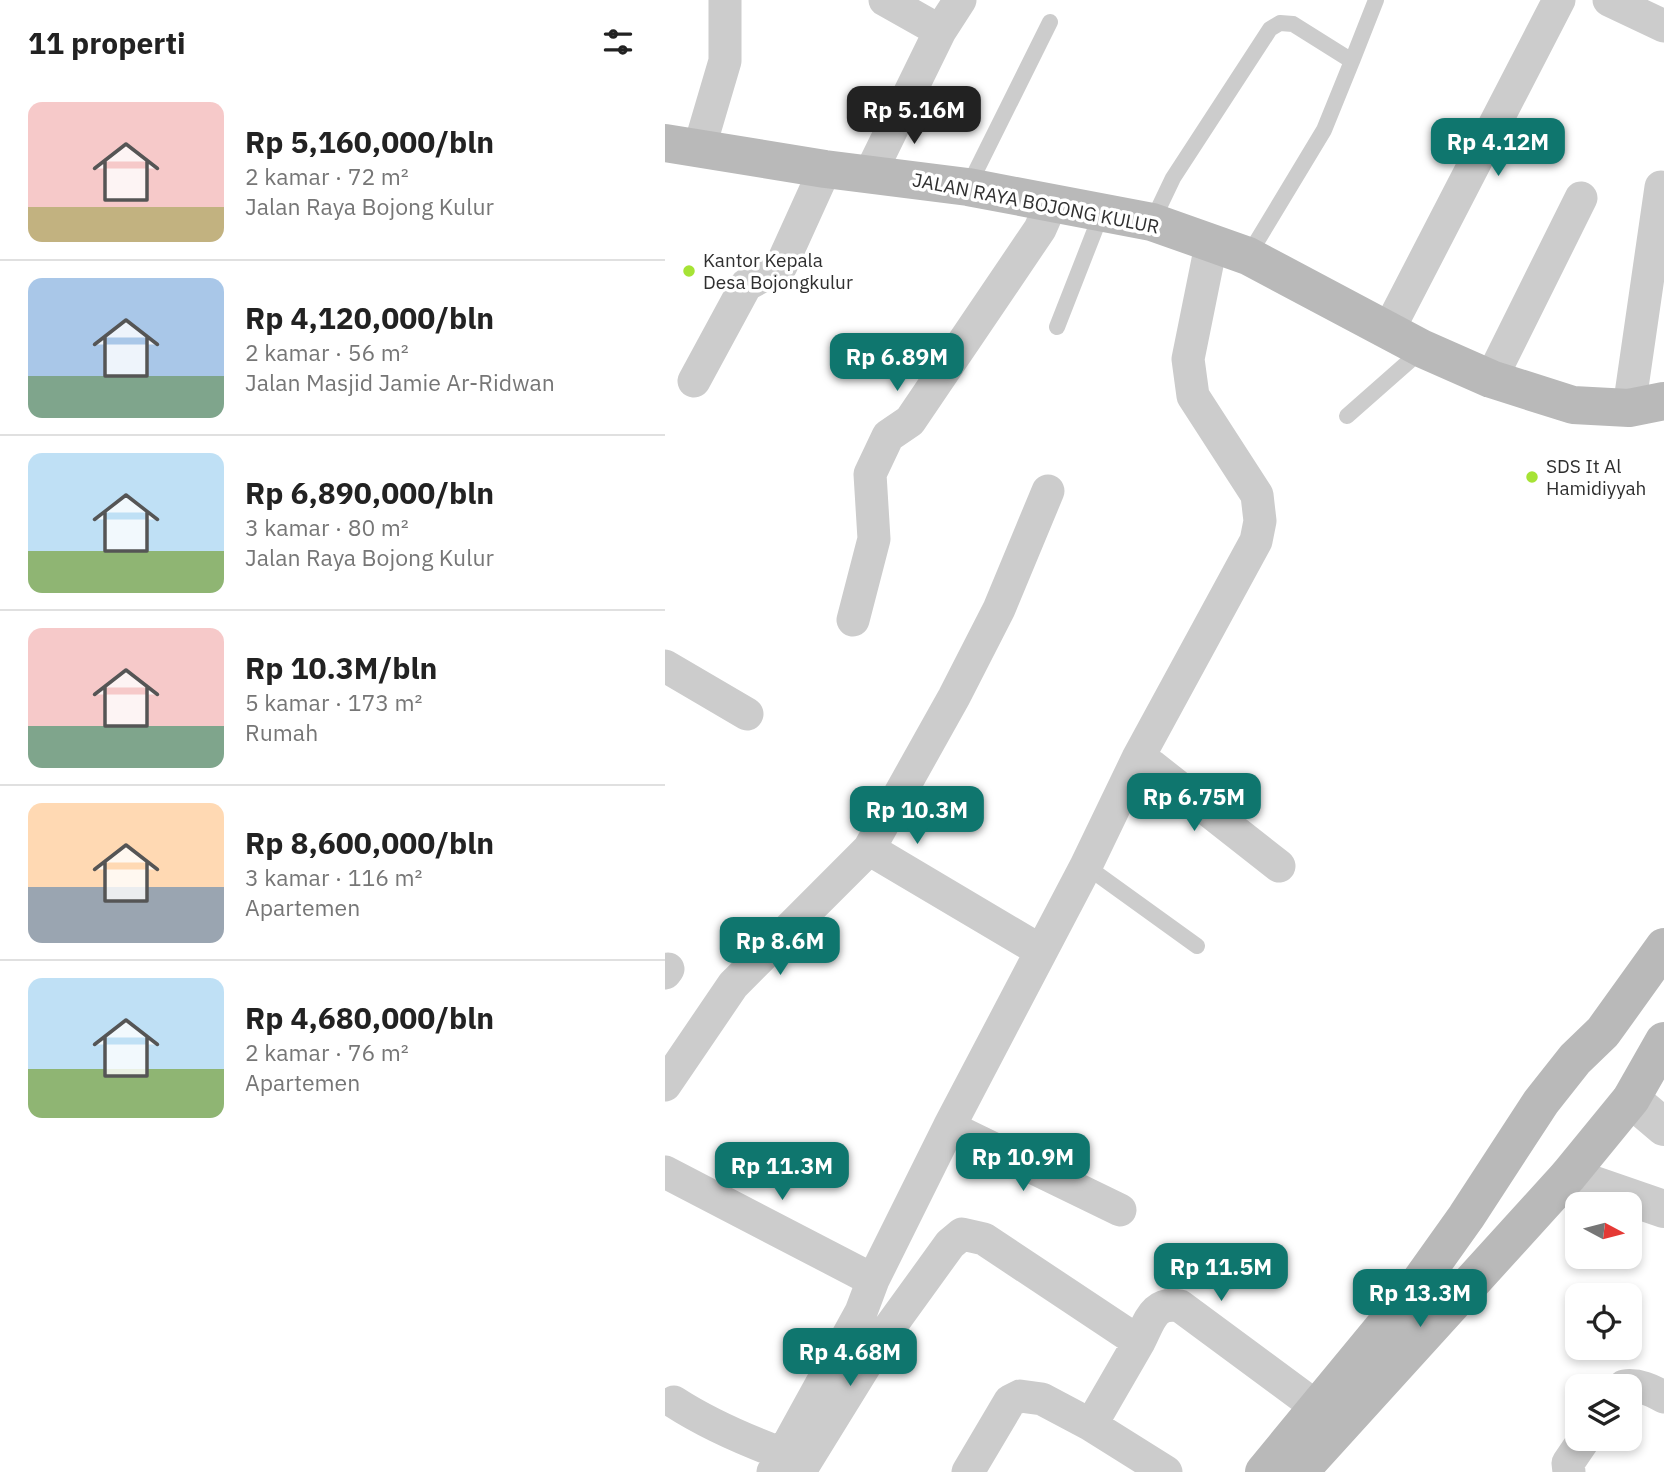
<!DOCTYPE html>
<html lang="id">
<meta charset="utf-8">
<style>
:root{--surface:#fff;--page:#f2f2f2;--text:#222;--muted:#767676;--line:#e0e0e0;--accent:#0f766e}
body{margin:0;font-family:"IBM Plex Sans",sans-serif;background:var(--page);color:var(--text);height:100vh;display:flex;flex-direction:column;font-size:26px;white-space:nowrap}
*{box-sizing:border-box;margin:0}
p{font-size:23px;color:var(--muted)}
.icon{flex:none;width:38px;height:38px;fill:none;stroke:currentColor;stroke-width:2;stroke-linecap:round;stroke-linejoin:round}
.map{position:relative;flex:1;overflow:hidden}
.panel{display:flex;flex-direction:column;background:var(--surface);width:665px}
.panel>*{flex:none}
.needle{width:46px;rotate:97deg}
.fabs{position:absolute;left:900px;top:1192px;display:grid;gap:14px}
.fabs a{display:grid;place-items:center;width:77px;height:77px;border-radius:14px;background:var(--surface);box-shadow:0 4px 10px #0003;font-size:35px}
.price{position:absolute;translate:-50% -60px;padding:0 16px;border-radius:14px;background:var(--accent);color:#fff;font-size:23px;line-height:46px;filter:drop-shadow(0 2px 4px #0008)}
.price::after{content:'';position:absolute;left:50%;top:42px;width:21px;height:16px;margin-left:-10px;background:inherit;clip-path:polygon(0 0,100% 0,50% 100%)}
.price.on{background:#222;color:#fff}
ul{padding:0;list-style:none}
li{display:flex;align-items:center;gap:21px;height:175px;padding:0 28px}
li+li{border-top:2px solid var(--line)}
li span{display:grid;place-items:center;flex:none;width:196px;height:140px;border-radius:14px;color:#555}
li>.icon{margin-inline-start:auto}
span .icon{width:84px;height:84px;fill:#fffc;stroke-width:1}
li b{font-size:30px}
h2{display:flex;justify-content:space-between;align-items:center;height:84px;padding:0 28px;font-size:30px}
main{display:flex;flex:1;min-height:0}
.map>svg:first-child{display:block}
.lines{fill:none;stroke-linecap:round;stroke-linejoin:round}
.service{stroke:#ccc;stroke-width:16}
.minor{stroke:#ccc;stroke-width:33}
.tertiary{stroke:#ccc;stroke-width:38}
.secondary{stroke:#b9b9b9;stroke-width:38}
.poi-dot{fill:#a6e335;stroke:#fff;stroke-width:2.5}
.labels{text-anchor:middle;dominant-baseline:central;stroke-width:7;stroke-linejoin:round;paint-order:stroke}
.street-label{font-size:19px;fill:#2f2f2f;stroke:#fff}
.poi-label{font-size:19px;fill:#2f2f2f;stroke:#fff;text-anchor:start}
</style>
<main>
<section class="panel">
<h2>11 properti<svg class="icon" aria-label="filters" viewBox="0 0 24 24"><path d="M4 7h16M4 17h16"/><circle cx="9" cy="7" r="2"/><circle cx="15" cy="17" r="2"/></svg></h2>
<ul>
<li><span style="background:linear-gradient(#f6c9c9 75%,#c2b280 0)"><svg class="icon" aria-label="home" viewBox="0 0 24 24"><path d="M3 11l9-7 9 7M6 9v11h12V9"/></svg></span><div><b>Rp 5,160,000/bln</b><p>2 kamar · 72 m²</p><p>Jalan Raya Bojong Kulur</p></div></li>
<li><span style="background:linear-gradient(#a9c7e8 70%,#7fa58c 0)"><svg class="icon" aria-label="home" viewBox="0 0 24 24"><path d="M3 11l9-7 9 7M6 9v11h12V9"/></svg></span><div><b>Rp 4,120,000/bln</b><p>2 kamar · 56 m²</p><p>Jalan Masjid Jamie Ar-Ridwan</p></div></li>
<li><span style="background:linear-gradient(#bfe0f5 70%,#8fb573 0)"><svg class="icon" aria-label="home" viewBox="0 0 24 24"><path d="M3 11l9-7 9 7M6 9v11h12V9"/></svg></span><div><b>Rp 6,890,000/bln</b><p>3 kamar · 80 m²</p><p>Jalan Raya Bojong Kulur</p></div></li>
<li><span style="background:linear-gradient(#f6c9c9 70%,#7fa58c 0)"><svg class="icon" aria-label="home" viewBox="0 0 24 24"><path d="M3 11l9-7 9 7M6 9v11h12V9"/></svg></span><div><b>Rp 10.3M/bln</b><p>5 kamar · 173 m²</p><p>Rumah</p></div></li>
<li><span style="background:linear-gradient(#ffd9b3 60%,#9aa5b1 0)"><svg class="icon" aria-label="home" viewBox="0 0 24 24"><path d="M3 11l9-7 9 7M6 9v11h12V9"/></svg></span><div><b>Rp 8,600,000/bln</b><p>3 kamar · 116 m²</p><p>Apartemen</p></div></li>
<li><span style="background:linear-gradient(#bfe0f5 65%,#8fb573 0)"><svg class="icon" aria-label="home" viewBox="0 0 24 24"><path d="M3 11l9-7 9 7M6 9v11h12V9"/></svg></span><div><b>Rp 4,680,000/bln</b><p>2 kamar · 76 m²</p><p>Apartemen</p></div></li>
</ul>
</section>
<div class="map">
<svg width="999" height="1472" viewBox="0 0 999 1472">
<rect width="100%" height="100%" fill="#fff"/>
<g class="lines">
<path class="service" d="M 303,187 L 385,22
M 487,222 L 508,178 L 605,29 L 615,23 L 628,24 L 687,61 L 711,0
M 583,256 L 659,130 L 687,61
M 392,327 L 437,212
M 682,416 L 758,349
M 421,866 L 532,946"/>
<path class="minor" d="M 220,0 L 275,31
M 944,0 L 999,26
M 34,149 L 60,61 L 60,0
M 205,174 L 275,31 L 295,0
M 723,331 L 894,0
M 826,379 L 916,198
M 29,381 L 81,285 L 116,266 L 160,169
M 964,408 L 996,187
M 188,620 L 209,539 L 205,474 L 223,436 L 245,421 L 375,229 L 387,202
M 0,666 L 82,714
M 473,758 L 488,767 L 614,866
M 376,951 L 204,849 L 289,697 L 334,609 L 383,491
M 0,973 L 3,969
M 0,1085 L 68,985 L 204,849
M 284,1127 L 455,1210
M 0,1172 L 208,1280
M 474,1342 C 485,1321 488,1301 515,1306 L 653,1408
M 959,1386 C 974,1384 986,1390 999,1397
M 9,1402 C 43,1424 80,1440 118,1454
M 138,1466 L 217,1338 L 285,1244 L 297,1234 L 319,1239 L 474,1342 L 426,1425
M 108,1472 L 196,1312 L 208,1280 L 284,1127 L 421,866 L 473,758 L 591,541 L 595,521 L 592,495 L 528,396 L 523,359 L 546,245
M 303,1472 L 345,1401 L 355,1396 L 377,1399 L 426,1425 L 501,1472
M 904,1472 L 903,1463 L 920,1438"/>
<path class="tertiary" d="M 966,1099 L 999,1127
M 903,1176 L 999,1209"/>
<path class="secondary" d="M 0,143 L 160,169 L 303,187 L 487,222 L 583,256 L 758,349 L 826,379 L 908,405 L 964,408 L 999,401
M 599,1472 L 749,1290 L 801,1217 L 876,1102 L 910,1059 L 938,1032 L 999,947
M 634,1472 L 903,1176 L 966,1099 L 999,1041"/>
</g>
<g class="poi-dot">
<circle cx="24" cy="271" r="7"/>
<circle cx="867" cy="477" r="7"/>
</g>
<g class="labels">
<g class="street-label">
<text transform="translate(371 203) rotate(11)">JALAN RAYA BOJONG KULUR</text>
</g>
<g class="poi-label">
<text x="38" y="260">Kantor Kepala<tspan x="38" dy="22">Desa Bojongkulur</tspan></text>
<text x="881" y="466">SDS It Al<tspan x="881" dy="22">Hamidiyyah</tspan></text>
</g>
</g>
</svg>
<div class="fabs">
<a><svg class="needle" viewBox="-14 -14 28 28"><path d="M0-13l5 13h-10z" fill="#e53935"/><path d="M0 13l5-13h-10z" fill="#767676"/></svg></a>
<a><svg class="icon" aria-label="locate" viewBox="0 0 24 24"><circle cx="12" cy="12" r="6"/><path d="M12 2v4M12 18v4M2 12h4M18 12h4"/></svg></a>
<a><svg class="icon" aria-label="layers" viewBox="0 0 24 24"><path d="M12 4l9 5-9 5-9-5zM3 14l9 5 9-5"/></svg></a>
</div>
<b class="price on" style="left:249px;top:146px">Rp 5.16M</b>
<b class="price" style="left:833px;top:178px">Rp 4.12M</b>
<b class="price" style="left:232px;top:393px">Rp 6.89M</b>
<b class="price" style="left:529px;top:833px">Rp 6.75M</b>
<b class="price" style="left:252px;top:846px">Rp 10.3M</b>
<b class="price" style="left:115px;top:977px">Rp 8.6M</b>
<b class="price" style="left:358px;top:1193px">Rp 10.9M</b>
<b class="price" style="left:117px;top:1202px">Rp 11.3M</b>
<b class="price" style="left:556px;top:1303px">Rp 11.5M</b>
<b class="price" style="left:755px;top:1329px">Rp 13.3M</b>
<b class="price" style="left:185px;top:1388px">Rp 4.68M</b>
</div>
</main>
